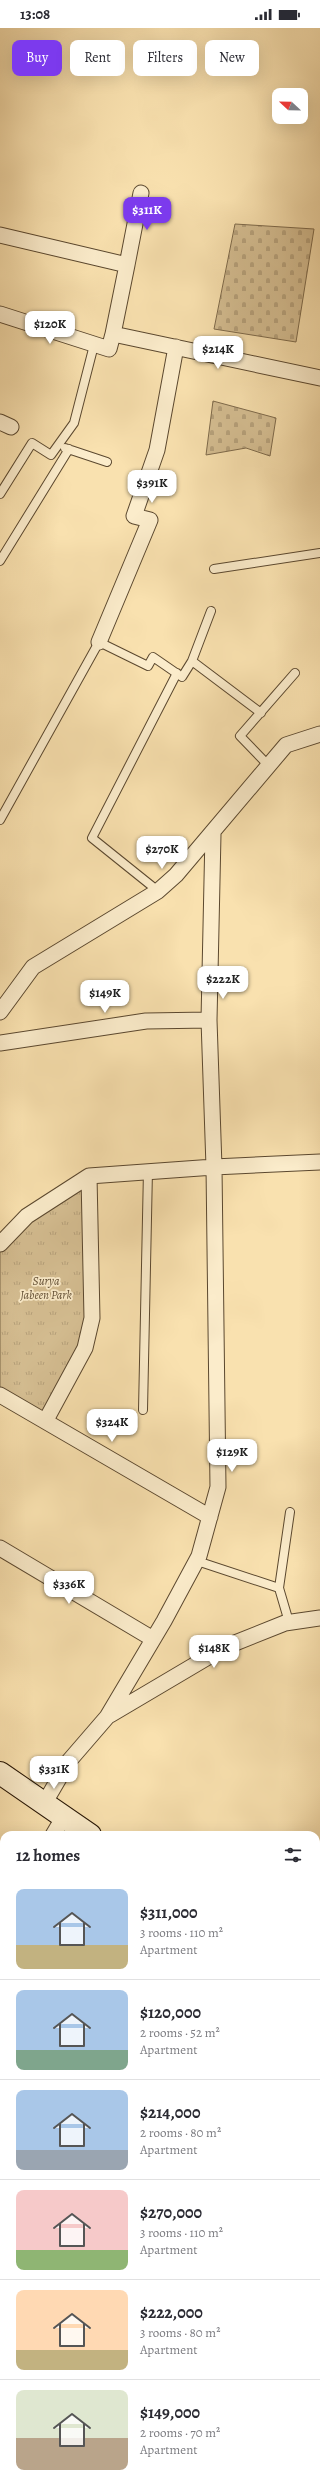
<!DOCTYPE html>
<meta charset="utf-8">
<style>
:root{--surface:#fff;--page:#f7f7f7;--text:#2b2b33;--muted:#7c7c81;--line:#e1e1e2;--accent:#7c3aed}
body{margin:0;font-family:Alegreya,serif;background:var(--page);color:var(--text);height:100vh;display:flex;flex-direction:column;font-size:15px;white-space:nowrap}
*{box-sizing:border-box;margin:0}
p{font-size:13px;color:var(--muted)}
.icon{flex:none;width:22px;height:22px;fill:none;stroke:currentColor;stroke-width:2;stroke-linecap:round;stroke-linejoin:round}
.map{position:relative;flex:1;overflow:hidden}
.sheet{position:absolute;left:0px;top:1803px;width:320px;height:656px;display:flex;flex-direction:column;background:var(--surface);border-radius:12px 12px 0 0;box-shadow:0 4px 16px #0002}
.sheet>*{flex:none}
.hud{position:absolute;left:12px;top:12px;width:296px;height:36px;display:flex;gap:8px}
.needle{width:26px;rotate:292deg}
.tools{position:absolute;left:272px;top:60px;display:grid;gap:8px}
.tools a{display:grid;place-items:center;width:36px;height:36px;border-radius:8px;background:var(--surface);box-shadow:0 4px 16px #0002;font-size:20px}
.price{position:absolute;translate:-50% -34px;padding:0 9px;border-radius:8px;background:#fff;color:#222;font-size:13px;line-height:26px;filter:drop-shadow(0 1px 2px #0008)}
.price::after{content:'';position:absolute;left:50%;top:24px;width:12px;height:9px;margin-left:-6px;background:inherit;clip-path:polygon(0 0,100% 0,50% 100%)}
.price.current{background:var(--accent);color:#fff}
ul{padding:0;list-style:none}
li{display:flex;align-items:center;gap:12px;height:100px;padding:0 16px}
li+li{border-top:1px solid var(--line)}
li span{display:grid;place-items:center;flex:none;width:112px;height:80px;border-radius:8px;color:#555}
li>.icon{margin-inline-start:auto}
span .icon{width:48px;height:48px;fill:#fffc;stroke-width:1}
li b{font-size:17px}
h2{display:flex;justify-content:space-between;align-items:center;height:48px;padding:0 16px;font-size:17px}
.pill{padding:0 14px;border-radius:8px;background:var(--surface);box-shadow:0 4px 16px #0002;font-size:14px;line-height:36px}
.pill.current{background:var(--accent);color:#fff}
.status{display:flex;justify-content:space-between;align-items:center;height:28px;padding:0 20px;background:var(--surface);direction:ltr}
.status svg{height:11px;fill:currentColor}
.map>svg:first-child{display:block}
.cemetery{fill:url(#cemetery-stones);stroke:#7e6a4b}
.park{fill:url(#park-tufts);stroke:#7e6a4b}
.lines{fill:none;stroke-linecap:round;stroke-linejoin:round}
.service-casing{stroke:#5b482f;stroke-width:10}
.minor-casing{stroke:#5b482f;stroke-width:17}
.secondary-casing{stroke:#261504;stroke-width:24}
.primary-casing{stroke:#261504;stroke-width:24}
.service{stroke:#fbeccb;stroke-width:8}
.minor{stroke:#fbeccb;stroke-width:15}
.secondary{stroke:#fbeccb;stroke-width:22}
.primary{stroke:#f9e1af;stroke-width:22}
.rail{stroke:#261504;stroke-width:3;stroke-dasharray:7 7;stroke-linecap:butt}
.labels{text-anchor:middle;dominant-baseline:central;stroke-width:3.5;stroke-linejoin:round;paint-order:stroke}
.park-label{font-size:12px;font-style:italic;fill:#635036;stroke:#fbeccb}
</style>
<div class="status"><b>13:08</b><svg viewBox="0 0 49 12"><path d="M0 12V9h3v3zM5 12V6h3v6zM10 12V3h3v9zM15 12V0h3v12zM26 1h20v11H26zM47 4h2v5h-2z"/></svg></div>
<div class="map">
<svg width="320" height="2459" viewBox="0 0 320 2459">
<defs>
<pattern id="cemetery-stones" width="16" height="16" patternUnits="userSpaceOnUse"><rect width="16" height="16" fill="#d5be92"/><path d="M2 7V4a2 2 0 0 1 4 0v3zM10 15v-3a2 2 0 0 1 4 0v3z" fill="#b7a27c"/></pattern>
<pattern id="park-tufts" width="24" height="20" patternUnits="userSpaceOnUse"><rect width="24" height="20" fill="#d5be92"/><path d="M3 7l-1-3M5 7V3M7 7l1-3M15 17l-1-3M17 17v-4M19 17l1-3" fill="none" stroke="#b7a27c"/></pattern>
</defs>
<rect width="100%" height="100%" fill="#f9e1af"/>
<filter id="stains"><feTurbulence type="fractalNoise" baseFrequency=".005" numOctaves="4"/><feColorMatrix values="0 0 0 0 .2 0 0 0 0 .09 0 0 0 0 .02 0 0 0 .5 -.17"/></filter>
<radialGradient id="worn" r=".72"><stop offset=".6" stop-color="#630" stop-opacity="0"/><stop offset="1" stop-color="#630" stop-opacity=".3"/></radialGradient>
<path class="cemetery" d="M 235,196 L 314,201 L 296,314 L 214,301 Z
M 213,373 L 276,390 L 270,428 L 246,420 L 206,427 Z"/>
<path class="park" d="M 89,1148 L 92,1290 L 46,1392 L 0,1367 L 0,1216 Z"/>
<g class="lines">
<g class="service-casing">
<path id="service" d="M 65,420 L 107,434
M 0,466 L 32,415 L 51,427 L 74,395 L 94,317
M 0,533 L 69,421
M 214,541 L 320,525
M 211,583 L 192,633 L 261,685
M 268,737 L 240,708 L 295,645
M 0,792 L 99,614 L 148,638 L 153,629 L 182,649 L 192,633
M 158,863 L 92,810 L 177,645
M 143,1382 L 148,1142
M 197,1533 L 279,1560 L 289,1594
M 279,1560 L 290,1484
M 316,2171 L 320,2171"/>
</g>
<g class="minor-casing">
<path id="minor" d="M 0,207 L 127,237 L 113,306
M 127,237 L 141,165
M 0,286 L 109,321 L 113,306 L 320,350
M 0,394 L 11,399
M 99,614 L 150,492 L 134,488 L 157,422 L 176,319
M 0,984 L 33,939 L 158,863 L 176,847 L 286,717 L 320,706
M 0,1015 L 146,993 L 209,992
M 0,1216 L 27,1188 L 89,1148
M 0,1367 L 210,1489
M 46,1392 L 85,1320 L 92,1290 L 89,1148 L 214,1139 L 209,992 L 213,806
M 0,1520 L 153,1611
M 110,1687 L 225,1619 L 285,1595 L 320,1590
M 44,1776 L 69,1733 L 107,1689 L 164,1593 L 199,1528 L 218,1459 L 214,1139 L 320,1134
M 53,1807 L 63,1790
M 0,1927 L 4,1928
M 0,1983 L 4,1968
M 0,2286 L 4,2288
M 316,2313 L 320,2316
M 0,2354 L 4,2356"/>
</g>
<g class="secondary-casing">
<path id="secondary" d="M 0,1745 L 90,1807
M 316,1970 L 320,1973"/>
</g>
<g class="primary-casing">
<path id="primary" d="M 316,2382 L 320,2360
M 302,2459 L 303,2455"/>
</g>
<use href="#service" class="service"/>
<use href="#minor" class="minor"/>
<use href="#secondary" class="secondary"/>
<use href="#primary" class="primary"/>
<path class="rail" d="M 320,2459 L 320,2456"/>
</g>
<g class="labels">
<g class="park-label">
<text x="46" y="1253">Surya<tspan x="46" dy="14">Jabeen Park</tspan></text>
</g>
</g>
<rect width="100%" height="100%" filter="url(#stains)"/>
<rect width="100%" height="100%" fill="url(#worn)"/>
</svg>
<div class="tools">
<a><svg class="needle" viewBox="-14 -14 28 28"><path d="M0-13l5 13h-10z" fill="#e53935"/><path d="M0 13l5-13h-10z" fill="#7c7c81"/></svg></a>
</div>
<b class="price current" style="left:147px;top:203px">$311K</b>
<b class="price" style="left:50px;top:317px">$120K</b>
<b class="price" style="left:218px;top:342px">$214K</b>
<b class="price" style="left:152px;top:476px">$391K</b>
<b class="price" style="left:162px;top:842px">$270K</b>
<b class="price" style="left:223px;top:972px">$222K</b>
<b class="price" style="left:105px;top:986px">$149K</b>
<b class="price" style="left:112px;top:1415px">$324K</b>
<b class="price" style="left:232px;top:1445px">$129K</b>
<b class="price" style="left:69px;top:1577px">$336K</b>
<b class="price" style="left:214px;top:1641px">$148K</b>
<b class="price" style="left:54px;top:1762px">$331K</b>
<div class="hud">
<a class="pill current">Buy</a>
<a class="pill">Rent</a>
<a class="pill">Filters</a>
<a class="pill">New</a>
</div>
<section class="sheet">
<h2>12 homes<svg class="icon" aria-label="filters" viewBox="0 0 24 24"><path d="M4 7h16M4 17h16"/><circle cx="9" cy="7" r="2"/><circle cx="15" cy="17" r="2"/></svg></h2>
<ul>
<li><span style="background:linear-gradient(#a9c7e8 70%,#c2b280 0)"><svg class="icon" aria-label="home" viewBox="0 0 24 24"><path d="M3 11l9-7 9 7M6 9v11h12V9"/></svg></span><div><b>$311,000</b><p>3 rooms · 110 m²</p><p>Apartment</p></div></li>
<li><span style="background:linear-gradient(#a9c7e8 75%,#7fa58c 0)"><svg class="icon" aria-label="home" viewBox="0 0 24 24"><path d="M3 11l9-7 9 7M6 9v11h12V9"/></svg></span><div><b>$120,000</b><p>2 rooms · 52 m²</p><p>Apartment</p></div></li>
<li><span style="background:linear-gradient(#a9c7e8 75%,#9aa5b1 0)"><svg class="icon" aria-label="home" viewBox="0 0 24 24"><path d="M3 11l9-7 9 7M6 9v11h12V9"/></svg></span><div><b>$214,000</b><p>2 rooms · 80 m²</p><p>Apartment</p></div></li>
<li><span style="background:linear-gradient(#f6c9c9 75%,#8fb573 0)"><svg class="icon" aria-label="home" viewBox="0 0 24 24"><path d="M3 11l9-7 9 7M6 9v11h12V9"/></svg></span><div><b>$270,000</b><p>3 rooms · 110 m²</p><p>Apartment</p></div></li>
<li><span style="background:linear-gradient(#ffd9b3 75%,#c2b280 0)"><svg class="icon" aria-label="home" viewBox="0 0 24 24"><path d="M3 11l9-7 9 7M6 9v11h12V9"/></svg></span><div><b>$222,000</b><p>3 rooms · 80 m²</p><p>Apartment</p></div></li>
<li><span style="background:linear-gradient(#dfe7d0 60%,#b9a48a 0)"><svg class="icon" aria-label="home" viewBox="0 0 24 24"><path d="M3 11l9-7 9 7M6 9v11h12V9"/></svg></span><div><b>$149,000</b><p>2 rooms · 70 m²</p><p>Apartment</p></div></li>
</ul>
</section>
</div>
